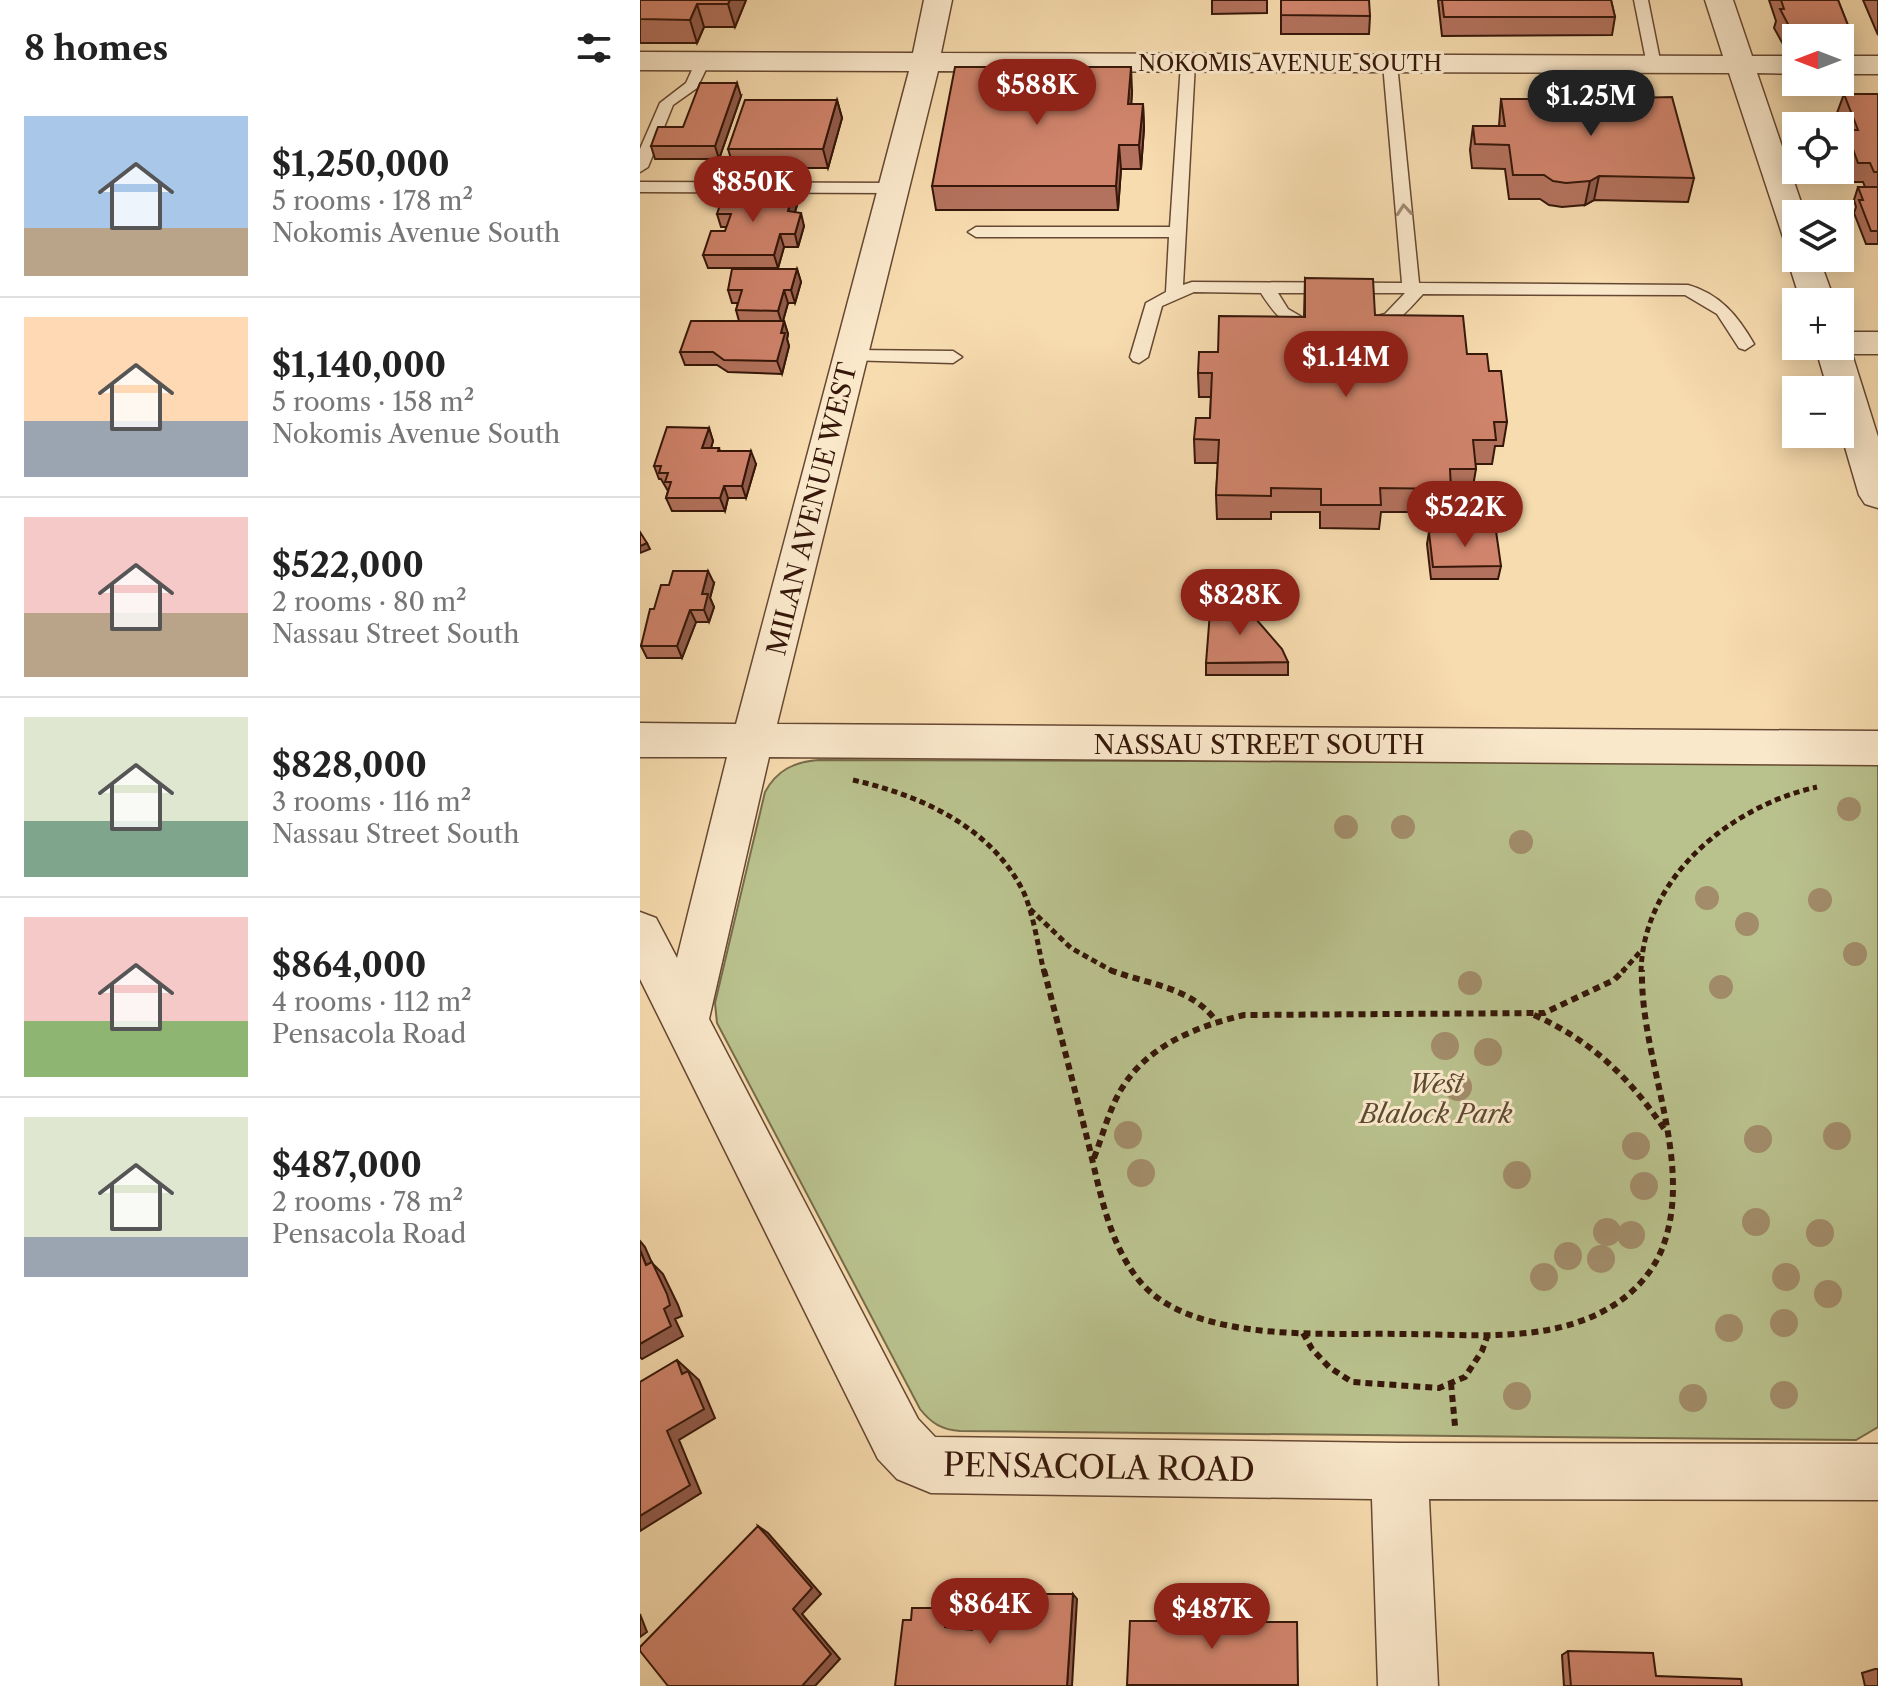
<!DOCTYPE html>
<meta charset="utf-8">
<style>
:root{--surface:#fff;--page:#f2f2f2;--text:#222;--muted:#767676;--line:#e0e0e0;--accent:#8f2418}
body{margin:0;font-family:"Libre Caslon Text",serif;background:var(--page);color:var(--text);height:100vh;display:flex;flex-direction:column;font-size:30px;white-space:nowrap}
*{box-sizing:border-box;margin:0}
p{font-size:26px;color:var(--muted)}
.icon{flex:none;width:44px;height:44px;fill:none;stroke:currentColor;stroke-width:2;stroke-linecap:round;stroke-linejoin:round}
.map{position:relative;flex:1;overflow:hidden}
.panel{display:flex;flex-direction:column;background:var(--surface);width:640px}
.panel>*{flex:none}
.needle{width:52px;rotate:270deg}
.buttons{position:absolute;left:1142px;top:24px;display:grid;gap:16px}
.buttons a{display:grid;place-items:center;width:72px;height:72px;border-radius:0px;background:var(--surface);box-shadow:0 4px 20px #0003;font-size:40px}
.price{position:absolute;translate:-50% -68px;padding:0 18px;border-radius:28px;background:var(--accent);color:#fff;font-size:26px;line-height:52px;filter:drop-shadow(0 2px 4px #0008)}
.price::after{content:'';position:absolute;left:50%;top:48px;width:24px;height:18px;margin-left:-12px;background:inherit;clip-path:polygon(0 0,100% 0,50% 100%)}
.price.selected{background:#222;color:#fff}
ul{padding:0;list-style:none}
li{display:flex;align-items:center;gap:24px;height:200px;padding:0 24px}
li+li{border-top:2px solid var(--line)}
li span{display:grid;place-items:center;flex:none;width:224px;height:160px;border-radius:0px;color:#555}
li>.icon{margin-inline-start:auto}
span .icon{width:96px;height:96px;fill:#fffc;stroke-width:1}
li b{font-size:34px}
h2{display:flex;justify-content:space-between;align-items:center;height:96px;padding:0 24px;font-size:34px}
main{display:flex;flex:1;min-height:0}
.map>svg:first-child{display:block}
.green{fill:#b9c18d;stroke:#786c4b;stroke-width:2}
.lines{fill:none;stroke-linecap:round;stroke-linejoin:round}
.service-casing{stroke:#664832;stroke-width:3}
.minor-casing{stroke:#664832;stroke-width:3}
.path-far1{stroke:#361709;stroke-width:5;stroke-dasharray:6 4;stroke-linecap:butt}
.path{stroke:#361709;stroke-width:6;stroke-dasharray:7 5;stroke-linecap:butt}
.service{fill:#fae8cb;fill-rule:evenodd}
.minor{fill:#fae8cb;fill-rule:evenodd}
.tree{fill:#a28c6a}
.wall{fill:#b3725d;stroke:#361709;stroke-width:2}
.shaded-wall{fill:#925c4c;stroke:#361709;stroke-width:2}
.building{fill:#d0846c;stroke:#361709;stroke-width:2}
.oneway{stroke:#a28a74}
.labels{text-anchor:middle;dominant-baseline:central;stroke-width:6;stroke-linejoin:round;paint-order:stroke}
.far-street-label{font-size:22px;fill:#361709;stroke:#fae8cb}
.street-label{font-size:26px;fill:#361709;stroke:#fae8cb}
.park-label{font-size:26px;font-style:italic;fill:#5d4a31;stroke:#fae8cb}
.near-street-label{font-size:32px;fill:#361709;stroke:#fae8cb}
</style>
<main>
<section class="panel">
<h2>8 homes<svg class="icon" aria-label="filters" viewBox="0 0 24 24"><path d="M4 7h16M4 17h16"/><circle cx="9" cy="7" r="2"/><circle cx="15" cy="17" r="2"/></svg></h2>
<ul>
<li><span style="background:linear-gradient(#a9c7e8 70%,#b9a48a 0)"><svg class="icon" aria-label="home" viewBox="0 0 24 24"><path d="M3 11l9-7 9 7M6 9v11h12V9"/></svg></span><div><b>$1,250,000</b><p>5 rooms · 178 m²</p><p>Nokomis Avenue South</p></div></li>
<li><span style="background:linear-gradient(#ffd9b3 65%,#9aa5b1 0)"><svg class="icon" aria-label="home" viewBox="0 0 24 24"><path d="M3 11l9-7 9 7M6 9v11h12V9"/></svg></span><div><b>$1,140,000</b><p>5 rooms · 158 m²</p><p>Nokomis Avenue South</p></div></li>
<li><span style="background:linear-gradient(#f6c9c9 60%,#b9a48a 0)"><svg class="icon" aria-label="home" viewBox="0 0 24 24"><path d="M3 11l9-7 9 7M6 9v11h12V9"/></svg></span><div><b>$522,000</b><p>2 rooms · 80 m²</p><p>Nassau Street South</p></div></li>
<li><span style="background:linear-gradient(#dfe7d0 65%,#7fa58c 0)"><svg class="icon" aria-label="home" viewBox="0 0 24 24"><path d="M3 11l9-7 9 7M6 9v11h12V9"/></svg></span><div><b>$828,000</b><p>3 rooms · 116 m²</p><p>Nassau Street South</p></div></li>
<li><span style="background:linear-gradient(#f6c9c9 65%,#8fb573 0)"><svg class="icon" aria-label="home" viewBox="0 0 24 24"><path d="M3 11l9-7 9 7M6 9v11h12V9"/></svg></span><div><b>$864,000</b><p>4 rooms · 112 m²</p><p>Pensacola Road</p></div></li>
<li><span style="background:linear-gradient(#dfe7d0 75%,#9aa5b1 0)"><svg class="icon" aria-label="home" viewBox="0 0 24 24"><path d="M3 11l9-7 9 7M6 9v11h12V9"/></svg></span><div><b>$487,000</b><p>2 rooms · 78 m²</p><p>Pensacola Road</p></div></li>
</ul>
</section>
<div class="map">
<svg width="1238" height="1686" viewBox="0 0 1238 1686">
<rect width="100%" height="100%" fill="#f7dcaf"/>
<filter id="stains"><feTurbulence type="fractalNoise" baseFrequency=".0025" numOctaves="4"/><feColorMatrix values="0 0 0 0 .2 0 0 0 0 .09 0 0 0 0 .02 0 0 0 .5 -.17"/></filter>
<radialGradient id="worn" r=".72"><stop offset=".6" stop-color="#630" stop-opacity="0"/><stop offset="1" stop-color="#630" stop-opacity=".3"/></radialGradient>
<path class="green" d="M 178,760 L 1238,763 L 1238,1427 L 1216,1440 L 320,1431 C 302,1430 291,1423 280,1409 L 77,1023 L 75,1003 L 125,792 C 137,770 154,762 178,760 Z"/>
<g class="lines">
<g class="service-casing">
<path id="service" d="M 994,0 L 1008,0 L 1021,65 L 1019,68 L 1014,69 L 1007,65 Z
M 63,57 L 70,61 L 57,88 L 33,105 L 8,167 L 0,172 L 0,149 L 20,103 L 46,83 L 56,61 Z
M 548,59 L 555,63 L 543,285 L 552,282 L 762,283 L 743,64 L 750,60 L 757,64 L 779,283 L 1048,285 C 1080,294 1098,316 1114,344 L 1105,350 L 1099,348 L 1077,314 L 1045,295 L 783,294 C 768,310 752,332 727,327 L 725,323 L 727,319 L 745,314 L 765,293 L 638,293 L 648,309 L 672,323 L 670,327 C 646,331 632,310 621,293 L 554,292 L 522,306 L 508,357 L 499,363 L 493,361 L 490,357 L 506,303 L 526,292 L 529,237 L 336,237 L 328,232 L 336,227 L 530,227 L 541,63 Z
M 0,182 L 254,183 L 262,188 L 254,193 L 0,192 Z
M 211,350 L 313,351 L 322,357 L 313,363 L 205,360 L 202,356 L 205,352 Z"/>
</g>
<g class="minor-casing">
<path id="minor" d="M 284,0 L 312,0 L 301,53 L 1083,56 L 1065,0 L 1093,0 L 1112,56 L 1156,56 L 1156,74 L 1117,73 L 1165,214 L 1156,214 L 1156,246 L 1145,243 L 1089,73 L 298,71 L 137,724 L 1238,731 L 1238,765 L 129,757 L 69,1019 L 278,1419 L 295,1437 L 759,1443 L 1238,1444 L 1238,1500 L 789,1499 L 798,1686 L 738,1686 L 732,1499 L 291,1493 L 257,1479 L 238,1459 L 0,979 L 0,912 L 16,918 L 37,958 L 87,757 L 0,757 L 0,723 L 96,724 L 269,71 L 0,70 L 0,52 L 273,53 Z
M 1200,56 L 1238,56 L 1238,74 L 1200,74 Z
M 1156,250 L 1156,258 L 1179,258 L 1195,302 L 1161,302 L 1147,258 Z
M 1200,332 L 1238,332 L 1238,354 L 1212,354 L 1238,437 L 1238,508 L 1225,504 L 1219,495 L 1200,430 L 1200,390 L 1188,390 L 1175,346 L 1200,346 Z"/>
</g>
<path class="path-far1" d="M 213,780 C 280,795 352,827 384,893 C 394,916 398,947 404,972
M 390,909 L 431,948 L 474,972
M 982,972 L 1000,952
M 1001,972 C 1003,877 1091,806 1177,787"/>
<path class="path" d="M 404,970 C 418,1024 432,1079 446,1134 C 459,1184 467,1245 503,1285 C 520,1303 542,1313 565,1320 C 629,1338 698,1333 764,1334 C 820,1334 884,1341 938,1322 C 974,1310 1007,1286 1022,1249 C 1056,1162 1000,1062 1002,970
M 470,970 C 506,984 552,987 576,1021
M 894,1015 C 952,1041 990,1078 1025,1130
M 454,1158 C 463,1135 469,1109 482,1088 C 508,1045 558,1026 604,1015 L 904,1013 L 974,980 L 984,970
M 663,1333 L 672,1349 L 689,1367 L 712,1382 L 799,1388 L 825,1377 L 842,1351 L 848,1334
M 811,1383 L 815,1426"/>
<use href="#service" class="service"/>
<use href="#minor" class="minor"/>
</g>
<g class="tree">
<circle cx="1209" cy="809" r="12"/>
<circle cx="706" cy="827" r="12"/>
<circle cx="763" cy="827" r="12"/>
<circle cx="881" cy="842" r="12"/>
<circle cx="1067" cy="898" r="12"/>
<circle cx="1180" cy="900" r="12"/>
<circle cx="1107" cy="924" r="12"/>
<circle cx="1215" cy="954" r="12"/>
<circle cx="830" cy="983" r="12"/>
<circle cx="1081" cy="987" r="12"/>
<circle cx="805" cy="1046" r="14"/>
<circle cx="848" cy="1052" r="14"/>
<circle cx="818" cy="1087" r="14"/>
<circle cx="488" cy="1135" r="14"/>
<circle cx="1197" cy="1136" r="14"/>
<circle cx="1118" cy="1139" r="14"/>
<circle cx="996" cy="1146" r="14"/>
<circle cx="501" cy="1173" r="14"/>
<circle cx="877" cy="1175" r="14"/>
<circle cx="1004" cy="1186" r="14"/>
<circle cx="1116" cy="1222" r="14"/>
<circle cx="967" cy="1232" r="14"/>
<circle cx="1180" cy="1233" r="14"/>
<circle cx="991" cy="1235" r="14"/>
<circle cx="928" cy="1256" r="14"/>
<circle cx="961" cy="1259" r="14"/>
<circle cx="904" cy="1277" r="14"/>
<circle cx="1146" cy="1277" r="14"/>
<circle cx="1188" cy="1294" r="14"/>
<circle cx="1144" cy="1323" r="14"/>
<circle cx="1089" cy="1328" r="14"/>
<circle cx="1144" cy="1395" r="14"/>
<circle cx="877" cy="1396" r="14"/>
<circle cx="1053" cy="1398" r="14"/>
</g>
<path class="wall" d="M 0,0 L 106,0 L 95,27 L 64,27 L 57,43 L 0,43 Z
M 572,0 L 627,0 L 627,13 L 572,14 Z
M 641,0 L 730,16 L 729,34 L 641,34 Z
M 798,0 L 971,0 L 975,17 L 972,35 L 802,36 Z
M 1129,0 L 1198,0 L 1209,28 L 1203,47 L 1200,47 L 1200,38 L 1156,38 L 1156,46 L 1144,46 L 1134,28 L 1136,21 Z
M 1223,0 L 1238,0 L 1238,35 Z
M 492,91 L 491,104 L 503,104 L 504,128 L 501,169 L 481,169 L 478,210 L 296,210 L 292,186 Z
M 1204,94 L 1238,94 L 1238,244 L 1226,244 L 1214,213 L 1216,207 L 1214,200 L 1218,187 L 1225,187 L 1223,182 L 1212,182 L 1200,151 L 1200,146 L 1205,132 L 1197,113 Z
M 101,96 L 79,159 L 15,159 L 11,146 Z
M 861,99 L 1054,178 L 1048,202 L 954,200 L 945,205 L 922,207 L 909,205 L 900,199 L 869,199 L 865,169 L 832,168 L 830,150 L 833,126 L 859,126 Z
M 197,100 L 202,118 L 188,168 L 94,168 L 88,149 Z
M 153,192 L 157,205 L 155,212 L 164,226 L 158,247 L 144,247 L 138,268 L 68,268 L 63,255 L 85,231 L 87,227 L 81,227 L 77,214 Z
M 157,269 L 161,282 L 155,303 L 148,303 L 143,321 L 144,321 L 148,334 L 147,339 L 149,346 L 142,374 L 88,372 L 77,365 L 45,365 L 40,352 L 99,321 L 96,310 L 98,303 L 92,303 L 88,290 Z
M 665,278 L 735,315 L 827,354 L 849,371 L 867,422 L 863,446 L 855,446 L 852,464 L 835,464 L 836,469 L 832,492 L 811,492 L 808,512 L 741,512 L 739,529 L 680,528 L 680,512 L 631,512 L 631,519 L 577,519 L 576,495 L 578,463 L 555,463 L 554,439 L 570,418 L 571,397 L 559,397 L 558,373 L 578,352 L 664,317 Z
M 69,428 L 73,441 L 71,448 L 79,448 L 80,451 L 116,464 L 106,498 L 88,498 L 85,511 L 32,511 L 26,498 L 28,491 L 21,479 L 19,479 L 14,466 Z
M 789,532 L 861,566 L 858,579 L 791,579 L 787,544 Z
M 74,583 L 70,598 L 74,607 L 69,622 L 56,622 L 42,658 L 7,658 L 1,646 L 14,609 Z
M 648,662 L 648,675 L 566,675 L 566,663 Z
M 928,1651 L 1016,1676 L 1102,1686 L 924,1686 L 922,1655 Z
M 1235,1669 L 1238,1669 L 1238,1686 L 1225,1686 L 1222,1673 Z"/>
<path class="shaded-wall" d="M 90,0 L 106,0 L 95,27 L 88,4 Z
M 57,4 L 64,27 L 57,43 L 50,20 Z
M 491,67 L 492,91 L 490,128 L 488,104 Z
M 97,83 L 101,96 L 79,159 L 75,146 Z
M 197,100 L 202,118 L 188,168 L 183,149 Z
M 503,104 L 504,128 L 501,169 L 499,145 Z
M 479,145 L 481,169 L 478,210 L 476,186 Z
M 959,176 L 954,200 L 945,205 L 950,181 Z
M 153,192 L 157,205 L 151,224 L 148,211 Z
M 161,213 L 164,226 L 158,247 L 155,234 Z
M 140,234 L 144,247 L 138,268 L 134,255 Z
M 157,269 L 161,282 L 155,303 L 151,290 Z
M 144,290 L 148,303 L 142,324 L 138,311 Z
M 144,321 L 148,334 L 147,339 L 149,346 L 142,374 L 137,361 L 141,333 Z
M 69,428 L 73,441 L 67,461 L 62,448 Z
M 111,451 L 116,464 L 106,498 L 102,486 Z
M 84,486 L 88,498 L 85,511 L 80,498 Z
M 7,543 L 10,549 L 0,553 L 0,546 Z
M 68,571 L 74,583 L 70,598 L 74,607 L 69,622 L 64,610 L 62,594 Z
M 50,610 L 56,622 L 42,658 L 37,646 Z
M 0,1241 L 5,1247 L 12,1263 L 23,1274 L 38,1305 L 42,1316 L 35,1319 L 43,1336 L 2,1359 L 0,1357 L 0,1344 L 6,1265 L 0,1250 Z
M 37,1360 L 59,1380 L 75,1418 L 39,1440 L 61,1493 L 0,1531 L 0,1516 L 27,1431 L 42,1374 Z
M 118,1526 L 128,1533 L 181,1594 L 162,1614 L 200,1659 L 175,1686 L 162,1686 L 153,1609 Z
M 433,1594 L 437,1599 L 432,1686 L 427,1686 Z
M 299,1608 L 305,1613 L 304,1623 L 298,1618 Z
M 0,1614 L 7,1632 L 0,1637 Z
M 306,1618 L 312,1623 L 311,1632 L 305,1627 Z"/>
<path class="building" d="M 0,0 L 90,0 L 88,4 L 57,4 L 50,20 L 0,19 Z
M 641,0 L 729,0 L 730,16 L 641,15 Z
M 802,0 L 971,0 L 975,17 L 804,17 Z
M 1141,0 L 1198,0 L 1209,28 L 1150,28 L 1140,9 L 1144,9 Z
M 315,67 L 491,67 L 488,104 L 503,104 L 499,145 L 479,145 L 476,186 L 292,186 Z
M 60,83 L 97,83 L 75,146 L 11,146 L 18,127 L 43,127 Z
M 915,92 L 946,99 L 1032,97 L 1054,178 L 959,176 L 950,181 L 926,183 L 913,181 L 904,175 L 873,175 L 869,145 L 835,144 L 833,126 L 865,126 L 861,99 L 891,99 L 896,95 Z
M 1204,94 L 1238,94 L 1238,172 L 1234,172 L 1230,163 L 1218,163 L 1206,130 L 1218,130 Z
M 105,100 L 197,100 L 183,149 L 88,149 Z
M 1218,187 L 1238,187 L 1238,231 L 1231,231 L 1219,200 L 1223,200 Z
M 84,192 L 153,192 L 148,211 L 161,213 L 155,234 L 140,234 L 134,255 L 63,255 L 71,231 L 85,231 L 91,214 L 77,214 Z
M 92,269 L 157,269 L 151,290 L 144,290 L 138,311 L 96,310 L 102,290 L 88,290 Z
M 665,278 L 733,279 L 735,315 L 823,316 L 827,354 L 847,354 L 849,371 L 861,371 L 867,422 L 854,422 L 856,440 L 833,440 L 836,469 L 810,469 L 811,489 L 740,488 L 741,505 L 681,505 L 681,489 L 631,488 L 631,496 L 576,495 L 579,440 L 554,439 L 556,418 L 570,418 L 572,373 L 558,373 L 559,352 L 578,352 L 579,316 L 665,317 Z
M 51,321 L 144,321 L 141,333 L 145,333 L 137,361 L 84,360 L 73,352 L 40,352 Z
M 27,427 L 69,428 L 62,448 L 79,448 L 78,451 L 111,451 L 102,486 L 84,486 L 80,498 L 26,498 L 31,482 L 25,482 L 28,473 L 19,473 L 21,466 L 14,466 Z
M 856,531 L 861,566 L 793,567 L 789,532 Z
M 0,532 L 7,543 L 0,546 Z
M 33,571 L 68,571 L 62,594 L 68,594 L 64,610 L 50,610 L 37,646 L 1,646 L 10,609 L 14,609 L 21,585 L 29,585 Z
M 596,596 L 642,649 L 648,662 L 566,663 L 570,612 Z
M 0,1250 L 6,1265 L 12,1262 L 27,1294 L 30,1305 L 24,1309 L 31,1326 L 0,1344 Z
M 37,1360 L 42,1374 L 48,1371 L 64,1409 L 27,1431 L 50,1485 L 0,1516 L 0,1382 Z
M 118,1526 L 172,1588 L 153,1609 L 191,1654 L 162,1686 L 28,1686 L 0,1651 L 0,1647 Z
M 362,1594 L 433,1594 L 427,1686 L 255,1686 L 263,1620 L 271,1620 L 272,1608 L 299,1608 L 298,1618 L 306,1618 L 305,1627 L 332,1630 L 332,1627 L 359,1627 Z
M 520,1611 L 595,1611 L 595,1622 L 657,1622 L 658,1685 L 487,1685 L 490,1621 L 519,1621 Z
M 928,1651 L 1013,1653 L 1016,1676 L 1101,1679 L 1102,1686 L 931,1686 Z"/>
<defs><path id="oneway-chevron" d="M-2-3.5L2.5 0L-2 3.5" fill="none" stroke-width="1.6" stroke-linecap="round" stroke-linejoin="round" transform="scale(2)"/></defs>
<use class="oneway" href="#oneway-chevron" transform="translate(764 210) rotate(-95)"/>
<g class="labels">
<g class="far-street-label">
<text x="650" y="63">NOKOMIS AVENUE SOUTH</text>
</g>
<g class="street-label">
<text transform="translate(172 509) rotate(-76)">MILAN AVENUE WEST</text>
<text x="619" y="745">NASSAU STREET SOUTH</text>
</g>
<g class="park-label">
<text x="796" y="1084">West<tspan x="796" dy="30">Blalock Park</tspan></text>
</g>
<g class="near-street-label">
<text transform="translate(459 1467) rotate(1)">PENSACOLA ROAD</text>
</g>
</g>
<rect width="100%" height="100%" filter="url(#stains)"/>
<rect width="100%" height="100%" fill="url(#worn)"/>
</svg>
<div class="buttons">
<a><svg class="needle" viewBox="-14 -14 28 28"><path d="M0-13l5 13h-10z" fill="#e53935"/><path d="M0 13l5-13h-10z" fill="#767676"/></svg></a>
<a><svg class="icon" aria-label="locate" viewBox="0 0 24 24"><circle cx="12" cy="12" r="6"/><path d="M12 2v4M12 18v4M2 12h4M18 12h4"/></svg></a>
<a><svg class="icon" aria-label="layers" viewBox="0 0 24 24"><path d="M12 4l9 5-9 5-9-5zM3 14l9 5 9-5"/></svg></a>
<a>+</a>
<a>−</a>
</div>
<b class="price" style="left:397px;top:127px">$588K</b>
<b class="price selected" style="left:951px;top:138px">$1.25M</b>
<b class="price" style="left:113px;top:224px">$850K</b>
<b class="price" style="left:706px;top:399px">$1.14M</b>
<b class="price" style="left:825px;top:549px">$522K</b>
<b class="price" style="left:600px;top:637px">$828K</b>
<b class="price" style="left:350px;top:1646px">$864K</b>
<b class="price" style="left:572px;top:1651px">$487K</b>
</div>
</main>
